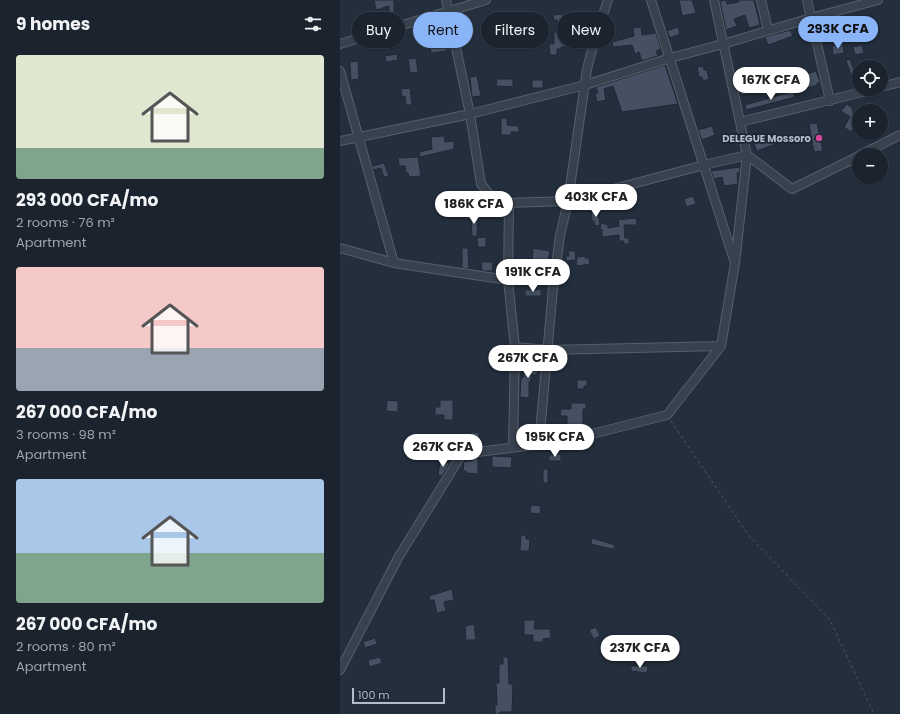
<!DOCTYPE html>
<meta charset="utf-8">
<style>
:root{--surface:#1b232e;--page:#242b36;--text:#f1f3f6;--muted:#a0a4aa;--line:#39404a;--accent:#8ab4f8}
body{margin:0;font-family:Poppins,sans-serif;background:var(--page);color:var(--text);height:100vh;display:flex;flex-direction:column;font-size:15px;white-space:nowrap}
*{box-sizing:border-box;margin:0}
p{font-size:13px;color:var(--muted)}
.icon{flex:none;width:22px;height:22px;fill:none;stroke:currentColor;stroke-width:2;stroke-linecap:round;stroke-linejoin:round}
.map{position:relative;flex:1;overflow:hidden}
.drawer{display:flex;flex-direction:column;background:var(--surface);width:340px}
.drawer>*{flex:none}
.banner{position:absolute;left:12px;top:12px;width:380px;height:36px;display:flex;gap:8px}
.fabs{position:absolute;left:512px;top:60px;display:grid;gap:8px}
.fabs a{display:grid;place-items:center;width:36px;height:36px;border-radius:50%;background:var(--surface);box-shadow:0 1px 3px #0004,0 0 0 1px var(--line);font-size:20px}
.scale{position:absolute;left:12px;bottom:10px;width:93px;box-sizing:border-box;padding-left:4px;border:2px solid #b4bcc9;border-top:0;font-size:11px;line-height:14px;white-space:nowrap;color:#b4bcc9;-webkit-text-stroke:3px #1d2633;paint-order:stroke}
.price{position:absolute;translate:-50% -34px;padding:0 9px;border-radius:14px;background:#fff;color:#222;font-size:13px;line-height:26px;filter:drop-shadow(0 1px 2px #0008)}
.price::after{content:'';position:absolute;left:50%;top:24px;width:12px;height:9px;margin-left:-6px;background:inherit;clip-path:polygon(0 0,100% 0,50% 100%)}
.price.active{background:var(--accent);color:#111}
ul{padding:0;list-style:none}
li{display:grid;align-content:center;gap:8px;height:212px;padding:0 16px}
li span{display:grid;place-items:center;height:124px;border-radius:4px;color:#555}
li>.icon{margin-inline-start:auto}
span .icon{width:72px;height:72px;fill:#fffc;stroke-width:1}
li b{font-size:17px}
h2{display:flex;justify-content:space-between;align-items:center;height:48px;padding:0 16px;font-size:17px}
.pill{padding:0 14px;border-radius:18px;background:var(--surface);box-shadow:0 1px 3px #0004,0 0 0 1px var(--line);font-size:14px;line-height:36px}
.pill.active{background:var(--accent);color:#111}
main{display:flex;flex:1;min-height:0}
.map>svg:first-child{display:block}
.building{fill:#455162;stroke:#1f2835}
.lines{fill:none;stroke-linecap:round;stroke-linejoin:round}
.minor-casing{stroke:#565f6c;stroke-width:10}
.path{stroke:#44595c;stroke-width:1;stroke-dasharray:3 3;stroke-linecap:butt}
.minor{stroke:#38414e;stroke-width:8}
.hotel-dot{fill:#d1479c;stroke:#1d2633;stroke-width:1.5}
.labels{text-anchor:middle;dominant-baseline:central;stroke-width:3.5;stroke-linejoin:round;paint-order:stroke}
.poi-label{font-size:10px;font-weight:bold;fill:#b4bcc9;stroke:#1d2633;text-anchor:end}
</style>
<main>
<section class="drawer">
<h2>9 homes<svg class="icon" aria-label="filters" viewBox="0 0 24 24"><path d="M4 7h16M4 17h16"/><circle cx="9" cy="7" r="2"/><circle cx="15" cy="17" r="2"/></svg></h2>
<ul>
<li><span style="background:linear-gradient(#dfe7d0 75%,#7fa58c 0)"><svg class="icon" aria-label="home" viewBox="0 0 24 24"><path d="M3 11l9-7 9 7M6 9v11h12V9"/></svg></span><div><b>293 000 CFA/mo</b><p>2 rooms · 76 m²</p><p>Apartment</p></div></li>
<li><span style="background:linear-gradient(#f6c9c9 65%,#9aa5b1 0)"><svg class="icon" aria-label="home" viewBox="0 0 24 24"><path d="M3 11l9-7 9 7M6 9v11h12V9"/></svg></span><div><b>267 000 CFA/mo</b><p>3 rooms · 98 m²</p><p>Apartment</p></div></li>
<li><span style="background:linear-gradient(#a9c7e8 60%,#7fa58c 0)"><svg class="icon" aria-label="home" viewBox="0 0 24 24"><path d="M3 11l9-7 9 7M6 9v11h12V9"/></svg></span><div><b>267 000 CFA/mo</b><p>2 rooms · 80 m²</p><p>Apartment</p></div></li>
</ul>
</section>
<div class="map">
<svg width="560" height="714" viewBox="0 0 560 714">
<rect width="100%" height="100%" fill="#242f3e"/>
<path class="building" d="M 34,0 L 54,0 L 54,14 L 49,14 L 49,6 L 36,10 Z
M 339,0 L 352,0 L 356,13 L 342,16 Z
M 386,0 L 387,4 L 399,2 L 398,0 L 414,0 L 420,25 L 409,28 L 405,15 L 394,19 L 397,26 L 386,30 L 380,1 Z
M 222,14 L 224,30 L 238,30 L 238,47 L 221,47 L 221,49 L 217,49 L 217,55 L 210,55 L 209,44 L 214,44 L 214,32 L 219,32 L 217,20 L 214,20 L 213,15 Z
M 53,17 L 54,22 L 39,26 L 38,21 Z
M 301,27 L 302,35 L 316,33 L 321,49 L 316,51 L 318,56 L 302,61 L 299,52 L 295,54 L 292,45 L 273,47 L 272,42 L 294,36 L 293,28 Z
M 338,27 L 340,34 L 330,38 L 327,31 Z
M 450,30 L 453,36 L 428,45 L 425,37 Z
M 95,37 L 105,37 L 107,51 L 91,53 L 90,46 L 94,45 Z
M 503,44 L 504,53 L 493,55 L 492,46 Z
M 522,45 L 524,53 L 515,55 L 513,47 Z
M 57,54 L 58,60 L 46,62 L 45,56 Z
M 76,58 L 78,72 L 70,73 L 68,59 Z
M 510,59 L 515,73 L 511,75 L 506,60 Z
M 18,61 L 19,79 L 11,80 L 10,62 Z
M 325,65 L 338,104 L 282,112 L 273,86 L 264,89 L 266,100 L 257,102 L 255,93 L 258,93 L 256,87 Z
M 363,66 L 364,70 L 367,70 L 369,79 L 363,81 L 362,77 L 359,77 L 357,67 Z
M 405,70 L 408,94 L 400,95 L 397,71 Z
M 476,71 L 480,82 L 477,83 L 477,85 L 468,88 L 463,75 Z
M 137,76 L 141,96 L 132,97 L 130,77 Z
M 157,79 L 173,79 L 173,87 L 156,86 Z
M 192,80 L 203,80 L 203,88 L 192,88 Z
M 70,88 L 72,105 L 66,105 L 65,96 L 62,97 L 61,89 Z
M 454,91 L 455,97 L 406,110 L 405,105 Z
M 507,104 L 512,108 L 516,127 L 514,127 L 511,132 L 504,127 L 510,117 L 501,111 Z
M 161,118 L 167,118 L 167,125 L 179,126 L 179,132 L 171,132 L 171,135 L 161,135 Z
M 477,123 L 483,151 L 474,152 L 469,124 Z
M 372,126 L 375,135 L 362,140 L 358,130 Z
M 104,136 L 105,142 L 114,141 L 114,149 L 80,157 L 79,152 L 92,149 L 91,137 Z
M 435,138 L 436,144 L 417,151 L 414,144 Z
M 78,157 L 81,176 L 69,177 L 68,173 L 66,173 L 65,166 L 59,166 L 58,158 Z
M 44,163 L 49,176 L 44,177 L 41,168 L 34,170 L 32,166 Z
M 400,167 L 400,172 L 397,173 L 398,184 L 384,186 L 382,177 L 374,179 L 371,171 Z
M 353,196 L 356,204 L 346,207 L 344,199 Z
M 258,211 L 260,225 L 255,226 L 254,221 L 252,221 L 251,212 Z
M 131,216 L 138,216 L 137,236 L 132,236 Z
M 296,218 L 297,225 L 284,225 L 285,238 L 289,238 L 289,244 L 284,244 L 284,241 L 279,241 L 279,235 L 262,237 L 262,230 L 260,229 L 261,223 L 268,225 L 268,228 L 279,226 L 278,220 Z
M 146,237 L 146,247 L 138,247 L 137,238 Z
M 122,248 L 128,248 L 129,269 L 122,268 Z
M 193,248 L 210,251 L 208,261 L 210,261 L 210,270 L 206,270 L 205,279 L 198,279 L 198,276 L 186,275 L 186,277 L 181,277 L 181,263 L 192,261 Z
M 228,251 L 235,251 L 236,260 L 226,261 L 226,256 L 229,256 Z
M 245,256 L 245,258 L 249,258 L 250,264 L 243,265 L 243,266 L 236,265 L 237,257 Z
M 141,262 L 152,262 L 153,271 L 142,271 Z
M 201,289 L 201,296 L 185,296 L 185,290 Z
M 184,362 L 198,365 L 197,375 L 192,375 L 190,382 L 189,382 L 189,398 L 180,397 L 181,378 L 183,378 Z
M 237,380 L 247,380 L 247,386 L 244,386 L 244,389 L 237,389 Z
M 47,400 L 58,401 L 58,412 L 46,411 Z
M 100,400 L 113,400 L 113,420 L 104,420 L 104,415 L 95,415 L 95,407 L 100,407 Z
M 231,403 L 246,403 L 246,409 L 243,409 L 243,429 L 227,429 L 227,416 L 220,416 L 221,409 L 231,409 Z
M 131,432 L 139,433 L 139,443 L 134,443 L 134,439 L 131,438 Z
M 221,454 L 221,461 L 209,461 L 209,455 Z
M 152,456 L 172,457 L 171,468 L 152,467 Z
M 132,458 L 138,458 L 138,474 L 126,473 L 126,471 L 123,471 L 124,461 L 132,461 Z
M 100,462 L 110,463 L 102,476 L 98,475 Z
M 203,469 L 208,469 L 208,483 L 203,483 Z
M 191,505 L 201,506 L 200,514 L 190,513 Z
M 181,535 L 186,535 L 186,539 L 190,539 L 189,551 L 180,551 Z
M 252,538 L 275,545 L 274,549 L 267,548 L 251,544 Z
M 112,589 L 114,600 L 104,602 L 106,611 L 97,613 L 94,600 L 89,600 L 89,596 Z
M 184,620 L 195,620 L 194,629 L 210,629 L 211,638 L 203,639 L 203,642 L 193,642 L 193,635 L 184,635 Z
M 134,624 L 136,640 L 126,640 L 125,626 Z
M 256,627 L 260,636 L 254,639 L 249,630 Z
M 35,638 L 37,644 L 25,648 L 23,642 Z
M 40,657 L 42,663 L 29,667 L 28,660 Z
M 163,657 L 168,657 L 169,684 L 173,684 L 172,712 L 160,712 L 160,714 L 155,714 L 155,705 L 157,705 L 156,683 L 159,683 L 159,664 L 163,664 Z
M 291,666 L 308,666 L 307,673 L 291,671 Z"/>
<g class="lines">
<g class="minor-casing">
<path id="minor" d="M 106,0 L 130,114 L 141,184 L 150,195 L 169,203 L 228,201 L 364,165 L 407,155 L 452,189 L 519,156
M 311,0 L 394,260
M 421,0 L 428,30
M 467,0 L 490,101
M 0,44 L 146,0
M 0,71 L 54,263
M 541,87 L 560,82
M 400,122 L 535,89
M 0,141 L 130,114 L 245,85 L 330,58 L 383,44 L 471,18 L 538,0
M 520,155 L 560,135
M 169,203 L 168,280 L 175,347 L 173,447
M 0,248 L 54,263 L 168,280
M 175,347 L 208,350 L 381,346
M 199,444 L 213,288 L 220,236 L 228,201 L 247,69 L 256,35 L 268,0
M 0,670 L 58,558 L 122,454 L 224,441 L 327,415 L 381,346 L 395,263 L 407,155 L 374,0"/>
</g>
<path class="path" d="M 331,421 L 409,536 L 490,620 L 534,714"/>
<use href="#minor" class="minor"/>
</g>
<circle class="hotel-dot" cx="479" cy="138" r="4"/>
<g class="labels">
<g class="poi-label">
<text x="471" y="138">DELEGUE Mossoro</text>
</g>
</g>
</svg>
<div class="fabs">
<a><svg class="icon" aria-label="locate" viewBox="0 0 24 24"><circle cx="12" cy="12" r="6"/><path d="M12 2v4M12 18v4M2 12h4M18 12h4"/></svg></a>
<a>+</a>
<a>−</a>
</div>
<div class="scale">100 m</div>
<b class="price active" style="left:498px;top:50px">293K CFA</b>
<b class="price" style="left:431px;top:101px">167K CFA</b>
<b class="price" style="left:256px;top:218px">403K CFA</b>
<b class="price" style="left:134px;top:225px">186K CFA</b>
<b class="price" style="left:193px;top:293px">191K CFA</b>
<b class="price" style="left:188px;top:379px">267K CFA</b>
<b class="price" style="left:215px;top:458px">195K CFA</b>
<b class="price" style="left:103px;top:468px">267K CFA</b>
<b class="price" style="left:300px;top:669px">237K CFA</b>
<div class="banner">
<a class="pill">Buy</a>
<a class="pill active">Rent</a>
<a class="pill">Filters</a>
<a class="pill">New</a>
</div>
</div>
</main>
